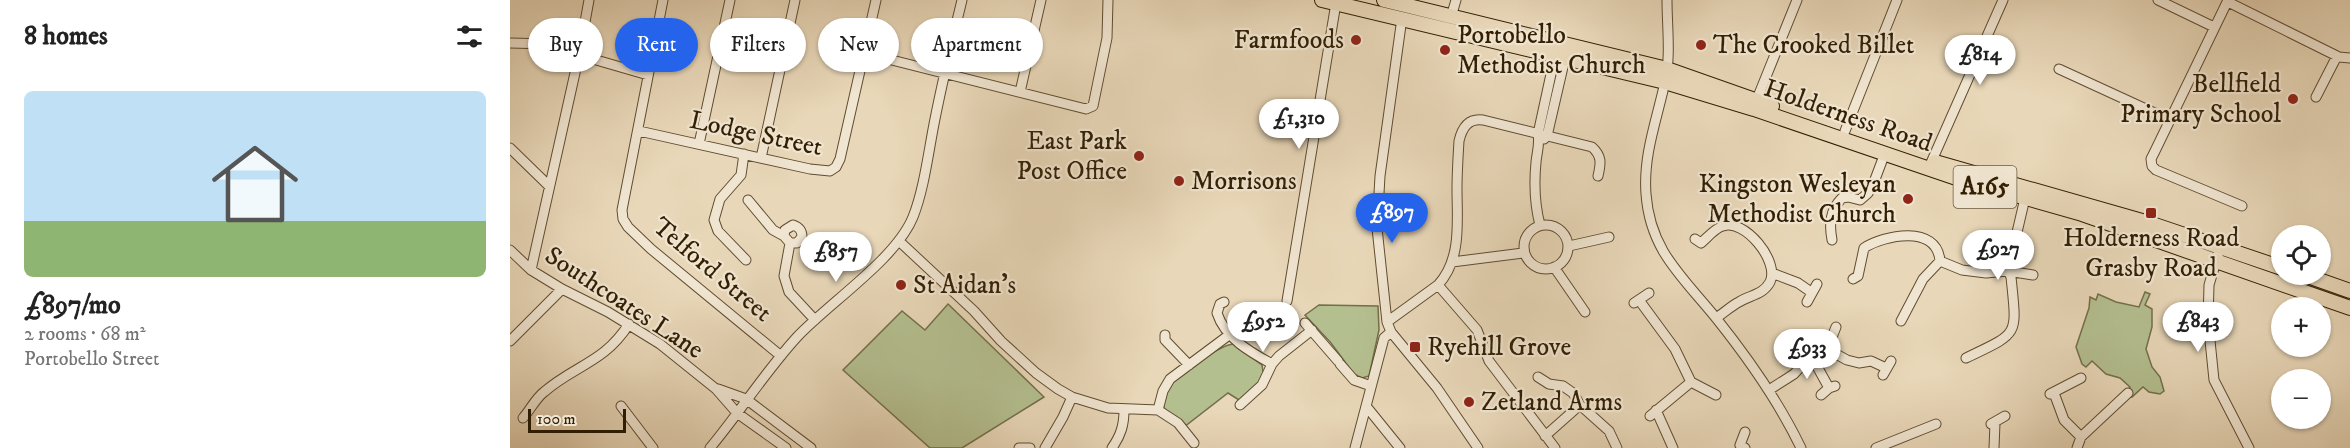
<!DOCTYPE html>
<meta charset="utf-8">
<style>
:root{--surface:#fff;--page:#f6f6f6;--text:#222;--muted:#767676;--line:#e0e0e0;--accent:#2563eb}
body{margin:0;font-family:"IM FELL DW Pica",serif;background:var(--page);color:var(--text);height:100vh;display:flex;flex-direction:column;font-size:22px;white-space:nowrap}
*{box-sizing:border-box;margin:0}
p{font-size:20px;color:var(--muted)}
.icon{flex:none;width:33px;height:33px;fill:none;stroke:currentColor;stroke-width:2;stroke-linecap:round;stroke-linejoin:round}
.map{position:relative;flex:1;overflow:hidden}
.side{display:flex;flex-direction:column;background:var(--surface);width:510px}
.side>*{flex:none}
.banner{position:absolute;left:18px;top:18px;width:570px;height:54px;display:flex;gap:12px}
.controls{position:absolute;left:1761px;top:225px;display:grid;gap:12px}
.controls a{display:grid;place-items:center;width:60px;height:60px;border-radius:50%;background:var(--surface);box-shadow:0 2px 4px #0004;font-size:30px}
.scale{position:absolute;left:18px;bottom:15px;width:98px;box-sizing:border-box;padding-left:6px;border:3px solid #321f03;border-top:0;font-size:16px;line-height:21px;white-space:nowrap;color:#321f03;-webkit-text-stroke:4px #f0e5d1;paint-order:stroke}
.price{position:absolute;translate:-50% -51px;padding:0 14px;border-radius:21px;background:#fff;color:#222;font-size:20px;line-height:39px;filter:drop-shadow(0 2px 3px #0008)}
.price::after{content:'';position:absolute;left:50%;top:36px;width:18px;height:14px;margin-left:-9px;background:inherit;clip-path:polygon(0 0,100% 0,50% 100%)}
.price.active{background:var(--accent);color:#fff}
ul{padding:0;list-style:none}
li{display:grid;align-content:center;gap:12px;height:318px;padding:0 24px}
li+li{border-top:2px solid var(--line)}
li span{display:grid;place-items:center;height:186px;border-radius:9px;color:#555}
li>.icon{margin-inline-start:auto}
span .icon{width:108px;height:108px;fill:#fffc;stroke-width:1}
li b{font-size:26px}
h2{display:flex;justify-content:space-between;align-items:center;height:72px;padding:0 24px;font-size:26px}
.chip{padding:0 21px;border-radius:27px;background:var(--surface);box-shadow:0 2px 4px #0004;font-size:21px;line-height:54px}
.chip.active{background:var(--accent);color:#fff}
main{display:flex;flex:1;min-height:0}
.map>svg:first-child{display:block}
.green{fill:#b4bf90;stroke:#736f4a;stroke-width:1.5}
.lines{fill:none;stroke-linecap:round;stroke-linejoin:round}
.minor-casing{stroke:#604d30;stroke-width:11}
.highway-casing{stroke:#321f03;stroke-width:16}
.minor{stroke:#f0e5d1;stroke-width:9}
.highway{stroke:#e8d7b8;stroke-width:14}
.poi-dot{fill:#8f2418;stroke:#f0e5d1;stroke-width:2}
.labels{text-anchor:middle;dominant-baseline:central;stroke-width:4.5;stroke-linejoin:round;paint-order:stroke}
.shield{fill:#f0e5d1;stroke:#6b5a41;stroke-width:1.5}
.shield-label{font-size:24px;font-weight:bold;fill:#321f03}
.poi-label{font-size:26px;fill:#321f03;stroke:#f0e5d1;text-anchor:start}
.street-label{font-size:26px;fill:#321f03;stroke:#f0e5d1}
</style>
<main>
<section class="side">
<h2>8 homes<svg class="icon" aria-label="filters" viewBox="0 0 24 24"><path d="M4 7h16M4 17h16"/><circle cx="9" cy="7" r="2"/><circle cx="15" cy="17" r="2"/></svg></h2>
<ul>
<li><span style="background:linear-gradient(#bfe0f5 70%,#8fb573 0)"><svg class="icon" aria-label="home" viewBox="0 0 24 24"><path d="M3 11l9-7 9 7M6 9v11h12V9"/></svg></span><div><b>£897/mo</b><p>2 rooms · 68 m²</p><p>Portobello Street</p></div></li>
</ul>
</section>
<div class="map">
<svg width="1840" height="448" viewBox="0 0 1840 448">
<rect width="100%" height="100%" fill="#e8d7b8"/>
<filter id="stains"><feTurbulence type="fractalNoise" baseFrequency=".00333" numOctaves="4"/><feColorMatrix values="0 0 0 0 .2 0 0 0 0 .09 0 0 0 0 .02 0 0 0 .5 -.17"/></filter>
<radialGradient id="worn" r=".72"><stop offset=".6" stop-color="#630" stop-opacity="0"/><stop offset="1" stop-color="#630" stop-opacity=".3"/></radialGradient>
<path class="green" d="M 1635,292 L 1640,294 L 1635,305 L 1642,309 L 1642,327 L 1636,349 L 1642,367 L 1650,377 L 1654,391 L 1650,394 L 1639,392 L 1633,387 L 1622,397 L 1616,393 L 1620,387 L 1610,378 L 1596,374 L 1582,361 L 1576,367 L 1572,364 L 1566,347 L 1579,308 L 1580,297 L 1586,300 L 1588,294 L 1606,302 L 1629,307 Z
M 438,304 L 534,397 L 452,448 L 420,448 L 333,370 L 392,311 L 415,330 Z
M 809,305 L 868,306 L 869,330 L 859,376 L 852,378 L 844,374 L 821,343 L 795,315 Z
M 723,344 L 752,365 L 754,378 L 729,400 L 718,393 L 674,427 L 654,408 C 652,400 657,388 663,382 C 673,372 710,345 723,344 Z"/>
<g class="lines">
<g class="minor-casing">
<path id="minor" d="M 153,0 L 112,210 L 113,219 L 118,227 L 141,249 L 271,356
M 1157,0 C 1157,27 1161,56 1155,82 C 1147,119 1133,155 1136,194 C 1140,251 1173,277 1206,318 C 1238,358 1269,402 1291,448
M 1648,0 L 1704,27
M 1718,0 L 1645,151 L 1641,159 L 1642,166 L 1646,170 L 1732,206
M 1718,2 L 1829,57 L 1840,58
M 941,17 L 946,0
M 892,18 L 870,176 L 867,228 L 877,322 L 881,332 L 927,388 L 968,448
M 0,43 L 39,44 L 69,55 L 138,75
M 354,53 L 576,109 L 583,106 L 597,38 L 598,0
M 1549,69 L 1660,120
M 510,92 L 531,0
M 1806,97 L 1827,56
M 1245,104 L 1287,0
M 129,131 L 300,169 L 320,171 L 326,167 L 330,159 L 366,0
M 1335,131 L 1387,0
M 1034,139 L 1037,136 L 1056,54
M 189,144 L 220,0
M 0,148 L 39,186
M 234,154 L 231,175 L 210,199 L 204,220 L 208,231 L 236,260
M 251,158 L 285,0
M 1420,165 L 1493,0
M 238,200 L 263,230 L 274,236 L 280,243 L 274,276 L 279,292 L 305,320
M1014 247a22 22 0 1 1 44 0a22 22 0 1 1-44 0Z
M 1030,225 C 1025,206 1024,183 1026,162 C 1027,152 1030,144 1028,134 L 1046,51
M 274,236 L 275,230 L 283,225 C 289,227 292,230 292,237 L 287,243 L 280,243
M 1185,239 L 1191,243 C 1197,238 1205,228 1213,226 C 1234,218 1270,261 1260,282 C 1253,295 1240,295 1229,302 C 1221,306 1214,313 1206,318
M 1322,240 C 1319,224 1320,210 1332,198 L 1338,197 L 1350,200 L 1358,193 L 1364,182 L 1375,153
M 389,241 L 464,311 L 491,341 L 526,373 L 548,389 L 562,397 L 598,408 L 648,410 L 668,423 L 684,443
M 1059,246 L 1099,237
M 1710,248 L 1699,285 L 1698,321 L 1704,380 L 1739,448
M 0,250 L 21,270 L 52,289 L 98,312 L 150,344 L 206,389 L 227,413 L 276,448
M 942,262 L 1013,253
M 1044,267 L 1075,312
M 21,270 L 69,55 L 79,0
M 1262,273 L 1288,283 L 1301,292
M 1343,279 L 1348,276 L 1354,248 C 1374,235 1427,224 1430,261
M 928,285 L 967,330 L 979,361 L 1045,448
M 1129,300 L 1165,349 L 1181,382 L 1206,395
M 777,301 L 826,3
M 714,302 L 710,304 L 707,313 C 715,338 740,352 762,364
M 1297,302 L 1307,284
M 1124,303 L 1139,293
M 1391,321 L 1413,279 L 1430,261 L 1452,270 L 1476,273 L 1498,271 L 1523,275
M 877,322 L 928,285 C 952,259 947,221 947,189 C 947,173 948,157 949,141 C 952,128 958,118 973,120 L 1082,147 C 1092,156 1091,163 1088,176
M 795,323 L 828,361
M 1326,327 L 1322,337 L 1321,348 L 1326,354 L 1337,360 L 1349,363 L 1361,361 L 1376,368
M 655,335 L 655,340 L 679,365
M 0,341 L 52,289
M 1456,358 C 1510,332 1507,337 1501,277 L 1498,271 L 1515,198
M 1303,359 L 1319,388
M 830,364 L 844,380 L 861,386
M 1373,375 L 1381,361
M 1028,377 L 1039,384 L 1053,386 L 1063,393 L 1070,405 L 1099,431 L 1107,448
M 208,389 L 236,399 L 301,448
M 1259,390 L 1284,374 L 1294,363 L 1321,348
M 1544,393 L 1554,420 L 1571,437
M 1540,394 L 1571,378
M 1311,395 L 1319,388 L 1325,386
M 730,405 L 752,385 L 762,364 L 769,356 L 802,330
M 111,406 L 143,448
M 856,406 L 890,448
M 648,410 L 653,391 L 660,379 L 719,335
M 1146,410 L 1163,448
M 1140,416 L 1181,382
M 13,418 C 20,410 26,398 34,392 C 65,365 94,363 119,324
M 1481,424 L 1495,416
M 1235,432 L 1230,445 L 1235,448
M 1035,436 L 1070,405
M 200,448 C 230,412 255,372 287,337 C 319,303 386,259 403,217 C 414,189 418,155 424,124 C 432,83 442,41 452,0
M 509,448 L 520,448
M 535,448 L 553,417 L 562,397
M 602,448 C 611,435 614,425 614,410
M 845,448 L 874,338 L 881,332
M 1366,448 L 1426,424
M 1484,448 L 1485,423
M 1567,448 L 1571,437 L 1618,393"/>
</g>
<g class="highway-casing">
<path id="highway" d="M 812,0 L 1155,82 L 1244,109 L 1449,179 L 1569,213 L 1840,308
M 874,0 L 1157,69 L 1262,106
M 1425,162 L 1639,223 L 1772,268
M 1792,274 L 1840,291"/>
</g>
<use href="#minor" class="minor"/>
<use href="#highway" class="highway"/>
</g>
<g class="poi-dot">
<circle cx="846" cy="40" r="6"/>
<circle cx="1191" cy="45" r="6"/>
<circle cx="935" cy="50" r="6"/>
<circle cx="1783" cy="99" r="6"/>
<circle cx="629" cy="156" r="6"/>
<circle cx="669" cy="181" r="6"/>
<circle cx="1398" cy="199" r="6"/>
<rect x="1635" y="207" width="12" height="12" rx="3"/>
<circle cx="391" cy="285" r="6"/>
<rect x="899" y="341" width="12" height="12" rx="3"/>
<circle cx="959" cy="402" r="6"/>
</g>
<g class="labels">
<rect class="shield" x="1443.5" y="166" width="63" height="42" rx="4.5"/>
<g class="shield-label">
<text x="1475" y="187">A165</text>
</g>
<g class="poi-label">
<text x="947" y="35">Portobello<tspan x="947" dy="30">Methodist Church</tspan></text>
<text x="834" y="40" text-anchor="end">Farmfoods</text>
<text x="1203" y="45">The Crooked Billet</text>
<text x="1771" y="84" text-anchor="end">Bellfield<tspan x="1771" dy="30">Primary School</tspan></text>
<text x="617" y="141" text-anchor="end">East Park<tspan x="617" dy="30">Post Office</tspan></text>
<text x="681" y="181">Morrisons</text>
<text x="1386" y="184" text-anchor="end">Kingston Wesleyan<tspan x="1386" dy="30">Methodist Church</tspan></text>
<text x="1641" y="238" text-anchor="middle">Holderness Road<tspan x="1641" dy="30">Grasby Road</tspan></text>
<text x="403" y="285">St Aidan's</text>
<text x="917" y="347">Ryehill Grove</text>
<text x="971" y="402">Zetland Arms</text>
</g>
<g class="street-label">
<text transform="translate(1338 116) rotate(19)">Holderness Road</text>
<text transform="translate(246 134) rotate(12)">Lodge Street</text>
<text transform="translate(202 270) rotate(40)">Telford Street</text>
<text transform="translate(114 303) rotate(33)">Southcoates Lane</text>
</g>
</g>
<rect width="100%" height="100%" filter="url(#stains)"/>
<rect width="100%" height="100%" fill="url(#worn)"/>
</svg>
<div class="controls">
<a><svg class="icon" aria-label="locate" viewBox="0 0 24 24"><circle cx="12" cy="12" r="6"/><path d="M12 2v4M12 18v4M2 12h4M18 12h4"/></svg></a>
<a>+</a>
<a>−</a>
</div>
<div class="scale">100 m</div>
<b class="price" style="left:1470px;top:86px">£814</b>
<b class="price" style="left:789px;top:150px">£1,310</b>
<b class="price active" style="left:882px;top:244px">£897</b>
<b class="price" style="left:1488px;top:281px">£927</b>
<b class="price" style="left:326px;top:283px">£857</b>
<b class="price" style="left:753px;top:353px">£952</b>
<b class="price" style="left:1688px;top:353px">£843</b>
<b class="price" style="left:1297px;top:380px">£933</b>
<div class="banner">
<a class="chip">Buy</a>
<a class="chip active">Rent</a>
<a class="chip">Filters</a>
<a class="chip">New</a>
<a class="chip">Apartment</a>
</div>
</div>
</main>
